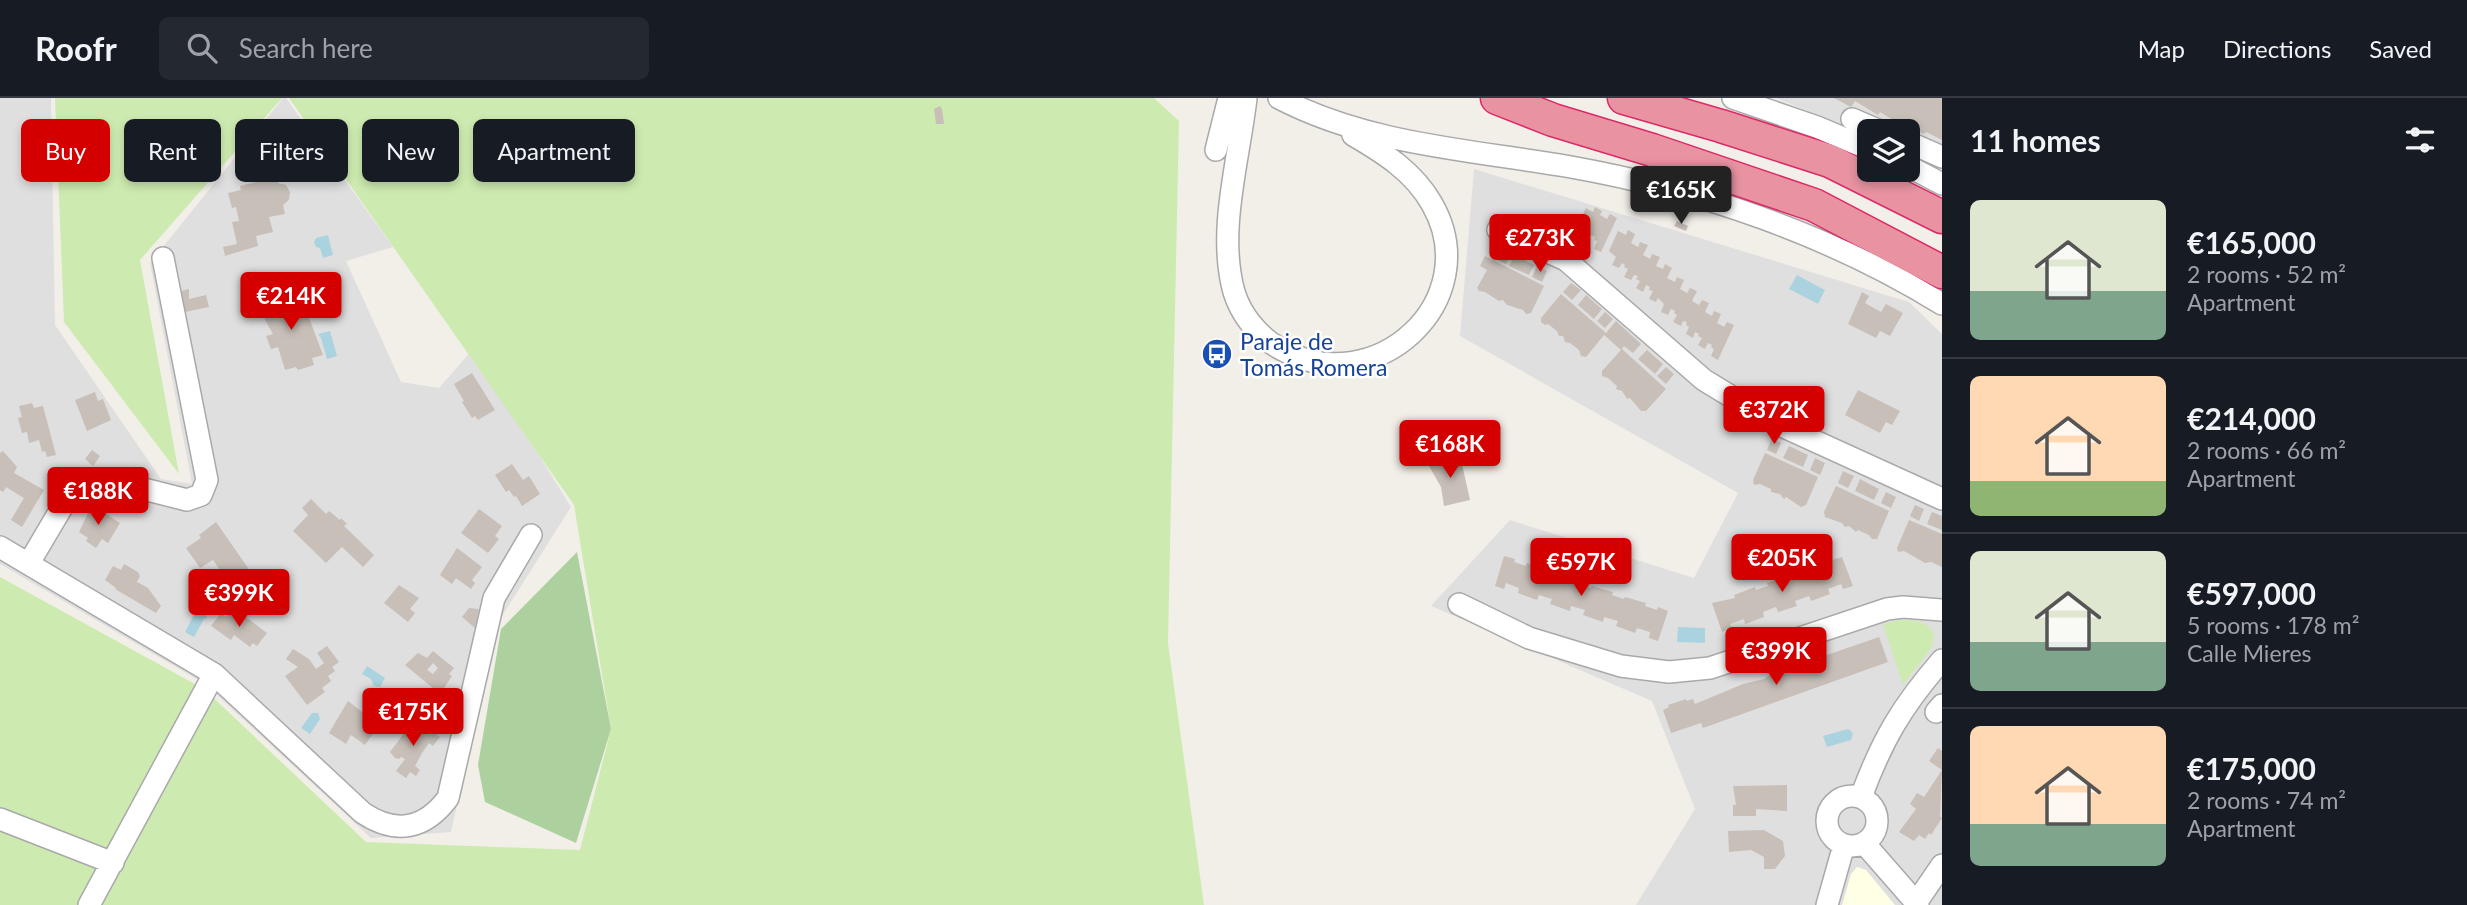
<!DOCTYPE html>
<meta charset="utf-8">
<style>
:root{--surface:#171b24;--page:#242831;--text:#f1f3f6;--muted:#9ea1a6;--line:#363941;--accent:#d40000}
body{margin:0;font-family:Lato,sans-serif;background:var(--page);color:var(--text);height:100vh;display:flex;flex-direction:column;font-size:26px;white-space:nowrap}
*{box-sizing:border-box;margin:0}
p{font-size:23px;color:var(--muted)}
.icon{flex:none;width:38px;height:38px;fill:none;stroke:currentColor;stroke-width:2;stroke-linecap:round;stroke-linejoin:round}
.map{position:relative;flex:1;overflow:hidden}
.drawer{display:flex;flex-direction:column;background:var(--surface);width:525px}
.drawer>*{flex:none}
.hud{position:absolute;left:21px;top:21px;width:665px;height:63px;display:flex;gap:14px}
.controls{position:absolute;left:1857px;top:21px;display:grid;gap:14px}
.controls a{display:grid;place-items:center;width:63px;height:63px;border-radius:10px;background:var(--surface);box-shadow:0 4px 10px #0003;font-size:35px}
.price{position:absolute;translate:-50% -60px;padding:0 16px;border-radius:7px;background:var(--accent);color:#fff;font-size:23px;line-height:46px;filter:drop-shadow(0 2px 4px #0008)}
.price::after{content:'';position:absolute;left:50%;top:42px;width:21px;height:16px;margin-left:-10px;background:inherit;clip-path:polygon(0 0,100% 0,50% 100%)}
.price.selected{background:#222;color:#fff}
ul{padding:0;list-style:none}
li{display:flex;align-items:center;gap:21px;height:175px;padding:0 28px}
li+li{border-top:2px solid var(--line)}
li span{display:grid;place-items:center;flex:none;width:196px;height:140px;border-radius:10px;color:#555}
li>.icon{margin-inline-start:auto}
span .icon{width:84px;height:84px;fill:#fffc;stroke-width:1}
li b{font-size:30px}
h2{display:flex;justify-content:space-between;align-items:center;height:84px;padding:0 28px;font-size:30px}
.pill{padding:0 24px;border-radius:10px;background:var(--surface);box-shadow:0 4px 10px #0003;font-size:24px;line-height:63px}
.pill.selected{background:var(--accent);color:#fff}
header{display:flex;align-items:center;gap:42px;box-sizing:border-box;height:98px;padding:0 35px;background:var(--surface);border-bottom:2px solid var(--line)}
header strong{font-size:33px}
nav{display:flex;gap:38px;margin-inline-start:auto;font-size:24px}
.search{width:490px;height:63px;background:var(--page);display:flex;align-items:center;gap:18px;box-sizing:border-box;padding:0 24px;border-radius:10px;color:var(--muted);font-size:26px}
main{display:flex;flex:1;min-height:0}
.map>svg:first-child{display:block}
.residential{fill:#e0dfdf}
.education{fill:#ffffe5}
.grass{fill:#cdebb0}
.forest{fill:#add19e}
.water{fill:#aad3df}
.building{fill:#c7bfb8;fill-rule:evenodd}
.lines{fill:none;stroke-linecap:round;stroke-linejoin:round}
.minor-casing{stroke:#a9a9a9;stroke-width:24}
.highway-casing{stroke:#dc2a67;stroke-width:35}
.minor{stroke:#fff;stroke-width:21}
.highway{stroke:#e892a2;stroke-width:32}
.labels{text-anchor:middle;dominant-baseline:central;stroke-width:5;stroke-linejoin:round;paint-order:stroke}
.transit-label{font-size:23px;fill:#164399;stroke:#fff;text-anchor:start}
</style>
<header>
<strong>Roofr</strong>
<div class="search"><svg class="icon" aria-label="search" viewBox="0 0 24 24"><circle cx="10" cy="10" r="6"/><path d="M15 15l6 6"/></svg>Search here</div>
<nav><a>Map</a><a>Directions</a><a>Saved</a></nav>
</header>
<main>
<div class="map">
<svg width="1942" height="807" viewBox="0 0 1942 807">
<rect width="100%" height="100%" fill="#f2efe9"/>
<path class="residential" d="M 0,0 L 51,0 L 55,227 L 161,381 L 192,386 L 150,165 L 283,0 L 286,0 L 393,149 L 346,163 L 401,284 L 439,290 L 473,251 L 571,409 L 497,526 L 451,734 L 371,740 L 205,586 L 0,466 Z
M 1776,0 L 1942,0 L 1942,68 L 1908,54 L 1908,33 L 1869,33 L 1869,38 Z
M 1474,71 L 1909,204 L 1942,236 L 1942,807 L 1636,807 L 1695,711 L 1652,603 L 1431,508 L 1510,422 L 1694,480 L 1738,395 L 1460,238 Z"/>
<path class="education" d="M 1857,769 L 1866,772 L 1895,807 L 1842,807 L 1851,776 Z"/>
<path class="grass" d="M 55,0 L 282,0 L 140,162 L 179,376 L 64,224 Z
M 289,0 L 1154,0 L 1179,23 L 1168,545 L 1204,807 L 0,807 L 0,479 L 204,591 L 366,744 L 580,752 L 611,631 L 574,407 Z
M 1898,522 C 1912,522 1926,522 1934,535 L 1932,549 L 1903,587 L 1883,526 Z"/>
<path class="forest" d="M 577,454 L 611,631 L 576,745 L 485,704 L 478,667 L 501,531 Z"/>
<path class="water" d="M 328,137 L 333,157 L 323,160 L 320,150 L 316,149 L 314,144 L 316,140 Z
M 1797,177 L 1825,192 L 1818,206 L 1789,191 Z
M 330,233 L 337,258 L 327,261 L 321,240 L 318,236 Z
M 206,475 L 217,490 L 209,496 L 198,481 Z
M 197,511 L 206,516 L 207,520 L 204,521 L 194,539 L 185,534 Z
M 1678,529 L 1705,530 L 1705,545 L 1677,544 Z
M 367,568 L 385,580 L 380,589 L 374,588 L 371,581 L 362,576 Z
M 312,615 L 318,615 L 320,621 L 310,636 L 301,630 Z
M 1848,631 L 1853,635 L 1851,642 L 1827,649 L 1823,638 Z"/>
<path class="building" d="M 1834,0 L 1942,0 L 1942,42 L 1926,34 L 1924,36 L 1917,33 L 1899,23 L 1898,25 L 1880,14 L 1878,17 L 1855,3 L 1851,9 Z
M 940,8 L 942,11 L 944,26 L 936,26 L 934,11 Z
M 277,79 L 278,85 L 286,87 L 290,94 L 289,102 L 283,107 L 285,116 L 269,119 L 273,134 L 256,138 L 258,148 L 225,158 L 223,149 L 237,146 L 232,124 L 239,123 L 236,109 L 232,110 L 228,95 L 241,92 L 240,88 Z
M 1595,109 L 1602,113 L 1600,117 L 1607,121 L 1610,116 L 1617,120 L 1601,154 L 1594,151 L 1597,143 L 1594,142 L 1595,139 L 1591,137 L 1586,147 L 1579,144 L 1583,136 L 1576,130 L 1586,110 L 1593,114 Z
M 1677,123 L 1688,128 L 1686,133 L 1674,128 Z
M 1562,131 L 1572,136 L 1567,147 L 1557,142 Z
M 1628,132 L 1635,136 L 1631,145 L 1638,149 L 1640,144 L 1648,147 L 1643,157 L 1650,161 L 1652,156 L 1660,159 L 1656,168 L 1663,171 L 1665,166 L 1672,170 L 1667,180 L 1675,184 L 1677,179 L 1684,182 L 1680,191 L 1687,195 L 1690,190 L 1697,193 L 1692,203 L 1699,207 L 1702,202 L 1709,205 L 1705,214 L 1712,218 L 1714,213 L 1721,216 L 1717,225 L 1724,229 L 1727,224 L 1734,227 L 1718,262 L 1711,258 L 1714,251 L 1711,249 L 1712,247 L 1708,245 L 1705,251 L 1698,247 L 1702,240 L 1698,238 L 1699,236 L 1695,234 L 1693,240 L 1686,236 L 1689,229 L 1686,227 L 1687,224 L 1683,223 L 1681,228 L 1673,224 L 1677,217 L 1674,215 L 1675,213 L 1671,211 L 1668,217 L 1661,214 L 1664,206 L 1658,200 L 1656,204 L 1649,201 L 1653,193 L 1649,192 L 1650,189 L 1646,187 L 1643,194 L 1636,190 L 1640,183 L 1636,181 L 1638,178 L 1634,177 L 1631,182 L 1624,179 L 1628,171 L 1624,169 L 1625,167 L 1622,165 L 1619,170 L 1612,167 L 1616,159 L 1609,153 L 1618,133 L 1626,137 Z
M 1505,152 L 1511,155 L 1506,166 L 1496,161 L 1500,154 Z
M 1515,157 L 1534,167 L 1529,177 L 1509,168 Z
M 1485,158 L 1544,188 L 1531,215 L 1526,216 L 1523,212 L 1507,207 L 1503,202 L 1499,203 L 1485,194 L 1479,193 L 1477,190 L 1487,172 L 1480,168 Z
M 1537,168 L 1547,173 L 1542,184 L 1532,179 Z
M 254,178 L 255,182 L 243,185 L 242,181 Z
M 1571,185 L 1581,192 L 1572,202 L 1563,194 Z
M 287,190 L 289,197 L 293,195 L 302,219 L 308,217 L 323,257 L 312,260 L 314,267 L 298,272 L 296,269 L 285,272 L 278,249 L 271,251 L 266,238 L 273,236 L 265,222 L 260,205 L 280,199 L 278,193 Z
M 189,191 L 189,201 L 206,197 L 209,209 L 185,214 L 181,193 Z
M 1862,194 L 1869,198 L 1865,205 L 1881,214 L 1886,206 L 1903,215 L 1890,238 L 1880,233 L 1876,240 L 1848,226 Z
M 1561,196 L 1606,235 L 1616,223 L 1641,246 L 1633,255 L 1624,248 L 1621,252 L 1604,237 L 1586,259 L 1581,258 L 1579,252 L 1570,245 L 1565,244 L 1563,238 L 1559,238 L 1557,233 L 1548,226 L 1545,227 L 1541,224 L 1541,220 Z
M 1586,197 L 1602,211 L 1594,221 L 1578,207 Z
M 1605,214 L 1613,221 L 1605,230 L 1597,223 Z
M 1622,251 L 1666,291 L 1646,313 L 1641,313 L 1630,300 L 1627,301 L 1622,293 L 1616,291 L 1617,288 L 1608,280 L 1602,278 L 1602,273 Z
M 1647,252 L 1663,266 L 1655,276 L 1638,261 Z
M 1666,269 L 1674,276 L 1666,286 L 1657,278 Z
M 472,275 L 495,312 L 478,322 L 475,318 L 472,320 L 462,304 L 464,303 L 454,286 Z
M 1858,292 L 1900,313 L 1892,327 L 1886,324 L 1880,335 L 1845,317 Z
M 95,294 L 98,303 L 103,301 L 111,322 L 87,333 L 75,302 Z
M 32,305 L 34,310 L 43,308 L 56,357 L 47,359 L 45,353 L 42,354 L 39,342 L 29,345 L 27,334 L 22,335 L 18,320 L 22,319 L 19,308 Z
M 1772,340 L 1781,345 L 1776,356 L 1767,352 Z
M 1789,348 L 1808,357 L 1803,369 L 1783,360 Z
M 92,352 L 100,358 L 93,368 L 85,361 Z
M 3,353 L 17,369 L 14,375 L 44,392 L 22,429 L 11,422 L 24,400 L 6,389 L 3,394 L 0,392 L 0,355 Z
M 1765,355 L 1818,379 L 1806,407 L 1801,409 L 1786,399 L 1784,401 L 1780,396 L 1771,394 L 1771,391 L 1760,386 L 1754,387 L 1753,382 Z
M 1446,356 L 1449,368 L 1462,366 L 1470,402 L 1444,408 L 1441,389 L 1429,368 L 1427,360 Z
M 1815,360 L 1825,365 L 1820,377 L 1810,372 Z
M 512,366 L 523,382 L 529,378 L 540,396 L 522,408 L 516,398 L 514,399 L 509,392 L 506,394 L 495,377 Z
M 1843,373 L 1854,378 L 1848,390 L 1838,385 Z
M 1860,381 L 1879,391 L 1874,402 L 1855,393 Z
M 1836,388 L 1889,413 L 1877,441 L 1872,441 L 1869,437 L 1858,432 L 1856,434 L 1849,428 L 1845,429 L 1842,425 L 1825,419 L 1824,414 Z
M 1886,394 L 1896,399 L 1891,410 L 1881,405 Z
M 311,401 L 326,416 L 329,413 L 340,422 L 341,420 L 347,426 L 344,428 L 374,457 L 363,469 L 342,449 L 326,465 L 293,433 L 308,417 L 302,410 Z
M 92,407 L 120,425 L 108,445 L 102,441 L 96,450 L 86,443 L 88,440 L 79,434 Z
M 1915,407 L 1924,411 L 1919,423 L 1910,418 Z
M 479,411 L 502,428 L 495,438 L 499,441 L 488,455 L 461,435 Z
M 1932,414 L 1942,418 L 1942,432 L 1927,426 Z
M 1909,422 L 1942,436 L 1942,469 L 1931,464 L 1925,465 L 1904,453 L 1898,454 L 1897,450 Z
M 216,424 L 257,483 L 255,485 L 252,481 L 248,484 L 250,488 L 238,497 L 213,462 L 200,470 L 186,450 L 201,440 L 199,437 Z
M 457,450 L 482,469 L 472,482 L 475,485 L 471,491 L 456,480 L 452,486 L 440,477 Z
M 1504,458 L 1515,461 L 1514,464 L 1526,468 L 1527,465 L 1548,472 L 1547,475 L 1559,479 L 1560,476 L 1581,484 L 1580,486 L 1591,490 L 1592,488 L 1613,494 L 1612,497 L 1624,501 L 1625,499 L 1646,505 L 1645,508 L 1657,512 L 1658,509 L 1668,513 L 1658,543 L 1649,540 L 1650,534 L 1637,530 L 1635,535 L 1616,528 L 1618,523 L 1604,519 L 1603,524 L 1583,517 L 1585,512 L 1571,508 L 1570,513 L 1550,506 L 1552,501 L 1545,499 L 1539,497 L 1537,502 L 1518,495 L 1519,490 L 1506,485 L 1504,491 L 1495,488 Z
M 1842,459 L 1853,488 L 1843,491 L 1841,486 L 1828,491 L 1830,496 L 1811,503 L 1809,498 L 1795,503 L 1797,508 L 1778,514 L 1776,509 L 1763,514 L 1764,519 L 1745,526 L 1744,521 L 1730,526 L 1732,531 L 1722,534 L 1712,505 L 1735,500 L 1734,497 L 1755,489 L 1756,492 L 1768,488 L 1767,485 L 1787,478 L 1788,481 L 1800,477 L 1799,474 L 1820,466 L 1821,469 L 1833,465 L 1832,462 Z
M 124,466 L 138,474 L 140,478 L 137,484 L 148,490 L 161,508 L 156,515 L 115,491 L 116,490 L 105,482 L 113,468 L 121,472 Z
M 399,487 L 419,500 L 410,511 L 415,515 L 408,524 L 384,505 Z
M 469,510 L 479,511 L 475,530 L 462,519 Z
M 230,513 L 236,518 L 239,514 L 267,535 L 257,548 L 253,545 L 250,549 L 234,537 L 231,542 L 211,528 L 221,515 L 226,519 Z
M 1879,539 L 1888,564 L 1703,630 L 1701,625 L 1671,635 L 1663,612 L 1669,609 L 1668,607 L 1686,601 L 1686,603 L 1693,601 L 1695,606 L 1743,586 L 1764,581 L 1772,576 Z
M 327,548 L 339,564 L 332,569 L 335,573 L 328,578 L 331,583 L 322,590 L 325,594 L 307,607 L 285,578 L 298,569 L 286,561 L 293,551 L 309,561 L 316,571 L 324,565 L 317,555 Z
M 433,553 L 454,570 L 449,576 L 452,578 L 440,596 L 405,567 L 418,555 L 427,560 ZM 433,565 L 438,570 L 433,576 L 427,572 Z
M 348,603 L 379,627 L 365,647 L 351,637 L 346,646 L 329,635 Z
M 420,625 L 440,639 L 433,648 L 429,645 L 422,655 L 415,668 L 420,672 L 416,678 L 410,674 L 406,680 L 396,673 L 405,661 L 401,659 L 399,661 L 395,660 L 390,654 L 411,626 L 417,630 Z
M 1938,650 L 1942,653 L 1942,672 L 1929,663 Z
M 1942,672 L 1940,719 L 1942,720 L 1931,737 L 1929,735 L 1925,741 L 1919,737 L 1914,743 L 1899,734 L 1916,711 L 1910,706 L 1917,695 L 1924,699 Z
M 1787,687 L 1787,713 L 1756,711 L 1756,718 L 1733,718 L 1733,707 L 1736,707 L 1733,688 Z
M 1764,732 L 1783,743 L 1785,758 L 1775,771 L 1764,771 L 1764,759 L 1751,752 L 1729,754 L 1728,733 Z"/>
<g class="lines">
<g class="minor-casing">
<path id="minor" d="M 1246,0 C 1239,62 1217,133 1234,194 C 1241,217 1258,238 1279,250 C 1375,306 1487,202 1432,106 C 1414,74 1384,55 1353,37
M 1279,0 C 1369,47 1473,52 1571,69 C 1700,92 1830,137 1942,206
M 1733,0 L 1817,29 L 1869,51
M 1852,21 L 1880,33
M 1908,44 L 1942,59
M 1216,52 L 1229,0
M 1908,68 L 1942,86
M 1498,132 L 1566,162 L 1704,282 L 1773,324 L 1942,401
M 0,449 L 214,576 L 363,715 C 396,737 425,731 448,700 L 494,500 L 531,437
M 29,465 L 68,399 L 84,386 L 104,381 L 187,402 L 201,397 L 207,382 L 163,160
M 1459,506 L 1529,540 L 1621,568 L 1669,574 L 1710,570 L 1887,511 L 1903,509 L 1942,512
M 1936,614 L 1942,607
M1827 723a25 25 0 1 1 50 0a25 25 0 1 1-50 0Z
M 1861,699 C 1882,642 1902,608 1942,562
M 0,721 L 113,765
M 1864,745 L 1918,807
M 1916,805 L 1942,767
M 89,807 L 214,576
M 1827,807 L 1844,747"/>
</g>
<g class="highway-casing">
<path id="highway" d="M 1497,0 L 1553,22 L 1652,52 L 1814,107 L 1942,174
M 1624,0 L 1721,28 L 1830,63 L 1942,119"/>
</g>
<use href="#minor" class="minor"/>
<use href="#highway" class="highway"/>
</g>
<defs>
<g id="bus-disc" transform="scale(1.575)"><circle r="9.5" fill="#1a4fb4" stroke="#fff"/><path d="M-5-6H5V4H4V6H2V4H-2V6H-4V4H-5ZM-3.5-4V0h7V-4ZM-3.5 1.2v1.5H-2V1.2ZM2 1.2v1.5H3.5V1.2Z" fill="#fff"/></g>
</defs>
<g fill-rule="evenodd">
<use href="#bus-disc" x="1217" y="256"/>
</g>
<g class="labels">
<g class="transit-label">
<text x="1240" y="243">Paraje de<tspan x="1240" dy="26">Tomás Romera</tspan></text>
</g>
</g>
</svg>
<div class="controls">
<a><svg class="icon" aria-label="layers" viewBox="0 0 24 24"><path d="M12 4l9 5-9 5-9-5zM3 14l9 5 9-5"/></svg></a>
</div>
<b class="price selected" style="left:1681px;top:128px">€165K</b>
<b class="price" style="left:1540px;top:176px">€273K</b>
<b class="price" style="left:291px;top:234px">€214K</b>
<b class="price" style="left:1774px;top:348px">€372K</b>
<b class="price" style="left:1450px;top:382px">€168K</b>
<b class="price" style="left:98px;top:429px">€188K</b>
<b class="price" style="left:1782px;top:496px">€205K</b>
<b class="price" style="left:1581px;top:500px">€597K</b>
<b class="price" style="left:239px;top:531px">€399K</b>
<b class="price" style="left:1776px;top:589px">€399K</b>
<b class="price" style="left:413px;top:650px">€175K</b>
<div class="hud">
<a class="pill selected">Buy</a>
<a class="pill">Rent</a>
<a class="pill">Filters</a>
<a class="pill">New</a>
<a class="pill">Apartment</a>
</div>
</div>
<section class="drawer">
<h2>11 homes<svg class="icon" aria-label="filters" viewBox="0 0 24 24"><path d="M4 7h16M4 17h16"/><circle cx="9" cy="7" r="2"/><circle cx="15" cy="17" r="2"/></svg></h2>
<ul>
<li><span style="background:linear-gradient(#dfe7d0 65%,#7fa58c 0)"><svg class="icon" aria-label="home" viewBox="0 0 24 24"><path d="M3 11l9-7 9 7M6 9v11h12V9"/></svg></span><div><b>€165,000</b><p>2 rooms · 52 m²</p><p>Apartment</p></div></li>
<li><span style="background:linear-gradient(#ffd9b3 75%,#8fb573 0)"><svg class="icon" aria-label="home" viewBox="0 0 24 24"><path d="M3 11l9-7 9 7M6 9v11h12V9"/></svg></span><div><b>€214,000</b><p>2 rooms · 66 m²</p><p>Apartment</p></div></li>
<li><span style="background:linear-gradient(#dfe7d0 65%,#7fa58c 0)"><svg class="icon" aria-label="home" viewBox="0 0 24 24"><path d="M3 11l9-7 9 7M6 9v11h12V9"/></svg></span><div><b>€597,000</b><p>5 rooms · 178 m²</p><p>Calle Mieres</p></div></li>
<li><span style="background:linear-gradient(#ffd9b3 70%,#7fa58c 0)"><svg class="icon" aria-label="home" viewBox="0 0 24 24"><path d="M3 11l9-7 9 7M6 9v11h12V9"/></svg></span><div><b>€175,000</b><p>2 rooms · 74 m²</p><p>Apartment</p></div></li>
</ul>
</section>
</main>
